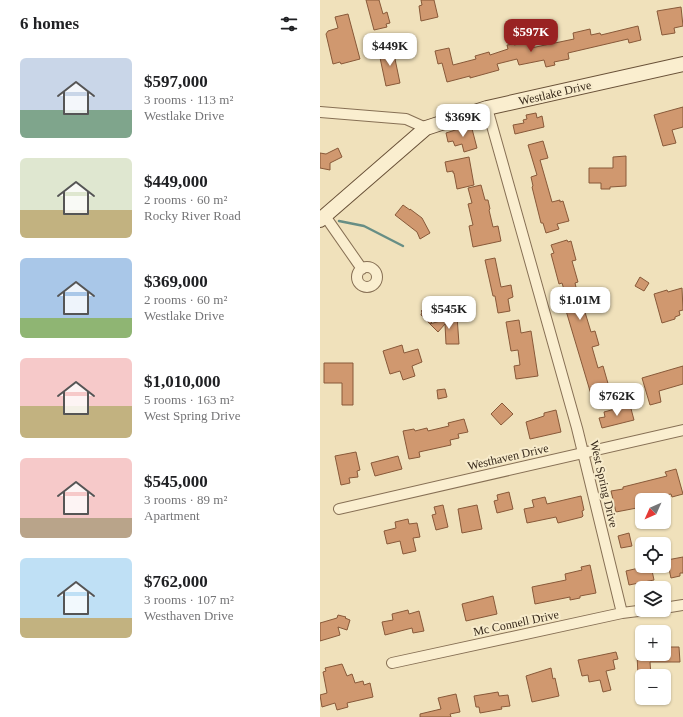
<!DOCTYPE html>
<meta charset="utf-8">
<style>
:root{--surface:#fff;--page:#f6f6f6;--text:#202124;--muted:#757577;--accent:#922}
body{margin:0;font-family:Georgia,serif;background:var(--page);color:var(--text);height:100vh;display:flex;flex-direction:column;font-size:15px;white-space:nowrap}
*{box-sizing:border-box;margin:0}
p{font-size:13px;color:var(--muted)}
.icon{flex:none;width:22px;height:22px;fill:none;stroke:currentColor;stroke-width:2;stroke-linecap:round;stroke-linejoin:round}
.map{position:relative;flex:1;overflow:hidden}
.side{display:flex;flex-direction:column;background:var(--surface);width:320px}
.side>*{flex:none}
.needle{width:26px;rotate:225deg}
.tools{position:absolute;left:315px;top:493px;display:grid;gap:8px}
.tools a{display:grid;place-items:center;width:36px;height:36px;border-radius:6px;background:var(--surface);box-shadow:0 1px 3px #0004;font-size:20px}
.price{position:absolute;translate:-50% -34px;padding:0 9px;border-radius:8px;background:#fff;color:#222;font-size:13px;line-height:26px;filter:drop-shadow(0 1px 2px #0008)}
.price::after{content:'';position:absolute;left:50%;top:24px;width:12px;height:9px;margin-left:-6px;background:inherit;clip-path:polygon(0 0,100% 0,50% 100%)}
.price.current{background:var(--accent);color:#fff}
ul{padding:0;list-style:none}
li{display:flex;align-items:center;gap:12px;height:100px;padding:0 20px}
li span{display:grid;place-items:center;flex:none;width:112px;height:80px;border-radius:6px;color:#555}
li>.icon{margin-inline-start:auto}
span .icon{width:48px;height:48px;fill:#fffc;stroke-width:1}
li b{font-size:17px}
h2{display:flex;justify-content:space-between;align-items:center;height:48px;padding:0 20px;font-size:17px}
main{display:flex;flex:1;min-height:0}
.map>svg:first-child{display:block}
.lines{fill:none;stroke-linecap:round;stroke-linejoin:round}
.stream{stroke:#678e85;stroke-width:2.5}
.building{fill:#d0986f;stroke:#885939}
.street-casing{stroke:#877055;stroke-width:12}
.secondary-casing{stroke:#695138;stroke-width:16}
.street{stroke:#faeecf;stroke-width:10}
.secondary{stroke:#faeecf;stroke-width:14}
.labels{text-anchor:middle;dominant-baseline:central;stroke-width:4;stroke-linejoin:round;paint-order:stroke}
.street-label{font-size:12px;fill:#36281a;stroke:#f7ebcb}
</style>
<main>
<section class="side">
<h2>6 homes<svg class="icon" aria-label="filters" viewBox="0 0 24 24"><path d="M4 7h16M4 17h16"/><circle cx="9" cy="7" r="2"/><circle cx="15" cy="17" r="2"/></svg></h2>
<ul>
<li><span style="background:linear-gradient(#c9d6e8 65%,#7fa58c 0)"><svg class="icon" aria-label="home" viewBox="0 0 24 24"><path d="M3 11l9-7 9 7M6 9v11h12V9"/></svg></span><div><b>$597,000</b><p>3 rooms · 113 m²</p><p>Westlake Drive</p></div></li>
<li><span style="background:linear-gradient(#dfe7d0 65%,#c2b280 0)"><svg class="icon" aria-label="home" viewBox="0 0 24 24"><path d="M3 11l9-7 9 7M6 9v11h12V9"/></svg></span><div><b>$449,000</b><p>2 rooms · 60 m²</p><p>Rocky River Road</p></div></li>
<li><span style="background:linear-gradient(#a9c7e8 75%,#8fb573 0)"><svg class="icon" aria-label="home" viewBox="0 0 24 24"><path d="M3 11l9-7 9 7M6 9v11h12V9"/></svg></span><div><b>$369,000</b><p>2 rooms · 60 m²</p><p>Westlake Drive</p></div></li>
<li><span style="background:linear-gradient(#f6c9c9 60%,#c2b280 0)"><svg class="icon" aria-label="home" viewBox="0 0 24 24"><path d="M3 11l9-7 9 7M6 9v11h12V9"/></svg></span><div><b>$1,010,000</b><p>5 rooms · 163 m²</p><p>West Spring Drive</p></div></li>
<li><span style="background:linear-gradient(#f6c9c9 75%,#b9a48a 0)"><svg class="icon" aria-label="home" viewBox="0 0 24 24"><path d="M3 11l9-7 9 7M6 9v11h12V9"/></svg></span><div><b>$545,000</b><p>3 rooms · 89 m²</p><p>Apartment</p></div></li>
<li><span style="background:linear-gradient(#bfe0f5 75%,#c2b280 0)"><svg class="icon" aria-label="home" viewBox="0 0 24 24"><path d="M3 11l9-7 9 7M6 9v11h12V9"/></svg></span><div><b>$762,000</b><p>3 rooms · 107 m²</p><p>Westhaven Drive</p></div></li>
</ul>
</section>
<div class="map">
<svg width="363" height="717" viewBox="0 0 363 717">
<rect width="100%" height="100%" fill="#f0e1bb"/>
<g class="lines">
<path class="stream" d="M 19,221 L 44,226 L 83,246"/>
</g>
<path class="building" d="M 46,0 L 59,0 L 63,14 L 67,12 L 70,23 L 66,24 L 67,27 L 54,30 Z
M 101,0 L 114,0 L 118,17 L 101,21 L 99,6 L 102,5 Z
M 361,7 L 363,26 L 354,28 L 355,33 L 342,35 L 337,11 Z
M 28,14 L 40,59 L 21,64 L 20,62 L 13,64 L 6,34 L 8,31 L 18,28 L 15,17 Z
M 318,26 L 321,40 L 309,43 L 308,39 L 248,53 L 249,59 L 234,62 L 235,65 L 226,67 L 224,60 L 199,65 L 197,59 L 177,64 L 179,70 L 150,78 L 150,76 L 127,82 L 122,63 L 118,64 L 115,51 L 129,48 L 133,65 L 156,59 L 155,56 L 169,52 L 170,55 L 188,49 L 187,45 L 194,44 L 194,45 L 210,42 L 211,48 L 254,39 L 253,33 L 270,29 L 271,35 L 280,33 L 281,35 Z
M 77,49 L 78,58 L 75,59 L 80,83 L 66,86 L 59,53 Z
M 363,107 L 363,127 L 352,130 L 356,143 L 343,146 L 334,115 Z
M 216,113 L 217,118 L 222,116 L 224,127 L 195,134 L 193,125 L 204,123 L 203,120 L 207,119 L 206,115 Z
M 151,125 L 157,148 L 144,152 L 142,144 L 135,146 L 133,141 L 128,142 L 126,133 Z
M 223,141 L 228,158 L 220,160 L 232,202 L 240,200 L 240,202 L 243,201 L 249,221 L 237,224 L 239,229 L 226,233 L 223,223 L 221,223 L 212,187 L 213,186 L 211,177 L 217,175 L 208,145 Z
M 18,148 L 22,157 L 10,163 L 10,170 L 0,168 L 0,153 L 6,154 Z
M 306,156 L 306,186 L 290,187 L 290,189 L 281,189 L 281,183 L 269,183 L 269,168 L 293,168 L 293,157 Z
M 149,157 L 154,185 L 137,189 L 134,173 L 133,173 L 133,171 L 127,172 L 125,162 Z
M 161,185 L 165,200 L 168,200 L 170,209 L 169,210 L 173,227 L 178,226 L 181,241 L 153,247 L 149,226 L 153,225 L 148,204 L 152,203 L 148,188 Z
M 83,205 L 90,210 L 90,209 L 102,218 L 110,233 L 100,239 L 97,232 L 75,215 Z
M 247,240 L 248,242 L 251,241 L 256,260 L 252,261 L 258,282 L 255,283 L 259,300 L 261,299 L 271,332 L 275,331 L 279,345 L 272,347 L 278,368 L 283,366 L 289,387 L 293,386 L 295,394 L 273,401 L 244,304 L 248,303 L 242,283 L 239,284 L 231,254 L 234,253 L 231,245 Z
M 175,258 L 181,287 L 191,285 L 193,297 L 188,299 L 190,311 L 178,313 L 175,296 L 173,296 L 165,260 Z
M 320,277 L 329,283 L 324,291 L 315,286 Z
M 362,288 L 363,310 L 359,311 L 360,315 L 355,317 L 355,319 L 342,323 L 334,294 L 347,290 L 348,292 Z
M 120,300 L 127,307 L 110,324 L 101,315 L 102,312 L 101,311 L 109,303 L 114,307 Z
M 137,316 L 139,344 L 126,344 L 125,324 L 118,332 L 110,324 Z
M 199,320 L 201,333 L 211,331 L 218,376 L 196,379 L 194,366 L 200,365 L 198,350 L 191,351 L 186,322 Z
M 82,345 L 84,353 L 98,349 L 102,362 L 92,366 L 95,376 L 83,380 L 80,371 L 70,374 L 63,351 Z
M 4,363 L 33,363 L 33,405 L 22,405 L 22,383 L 4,383 Z
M 363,366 L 363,384 L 339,391 L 341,402 L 330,405 L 322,378 Z
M 125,389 L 127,397 L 118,399 L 117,390 Z
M 182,403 L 193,414 L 181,425 L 171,414 Z
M 310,405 L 314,420 L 282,428 L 279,418 L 285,417 L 284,412 Z
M 236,410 L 241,432 L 210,439 L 206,422 L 224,416 L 224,413 Z
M 144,419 L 148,432 L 138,434 L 139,438 L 130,440 L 131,445 L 99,452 L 100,457 L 89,459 L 83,431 L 94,429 L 95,431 L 107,428 L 108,431 L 129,426 L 128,423 Z
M 36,452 L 40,470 L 37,471 L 38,477 L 29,478 L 30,483 L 21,485 L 15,456 Z
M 78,456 L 82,469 L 55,476 L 51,463 Z
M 356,469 L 363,494 L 352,497 L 351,494 L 322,500 L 322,507 L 296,512 L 291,491 L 303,489 L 303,487 L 347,476 L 345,472 Z
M 189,492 L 193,509 L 177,513 L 174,501 L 178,500 L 177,495 Z
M 261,496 L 264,510 L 262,511 L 263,516 L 262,517 L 238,523 L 236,517 L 207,523 L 204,509 L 214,507 L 212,500 L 225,497 L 227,504 Z
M 123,505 L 128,527 L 116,530 L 112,515 L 116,514 L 114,507 Z
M 157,505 L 162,529 L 142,533 L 138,509 Z
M 88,519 L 89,524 L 97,523 L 100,537 L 93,538 L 96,551 L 83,554 L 80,541 L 67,544 L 64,531 L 76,528 L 75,522 Z
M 309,533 L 312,546 L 301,548 L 298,536 Z
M 363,557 L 363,573 L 360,573 L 360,576 L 351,578 L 347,560 Z
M 270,565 L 276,593 L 260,596 L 260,598 L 250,600 L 250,597 L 215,604 L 212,587 L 246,580 L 245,574 L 262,570 L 261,567 Z
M 323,566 L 331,566 L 334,580 L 309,585 L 306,571 L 323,567 Z
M 173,596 L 177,614 L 146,621 L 142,604 Z
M 88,610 L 89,614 L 99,611 L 104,631 L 93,633 L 92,628 L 65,635 L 62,622 L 73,620 L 72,614 Z
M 18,615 L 26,617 L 25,618 L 30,620 L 27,630 L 18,627 L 20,635 L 0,641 L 0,623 L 17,618 Z
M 344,647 L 359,647 L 360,662 L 330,662 L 331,676 L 318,676 L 317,654 L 344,654 Z
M 296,652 L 298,659 L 293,660 L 295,669 L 286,671 L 291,690 L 283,692 L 280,680 L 269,682 L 268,675 L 262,676 L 258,660 Z
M 22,664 L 27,676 L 32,674 L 35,683 L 43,681 L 44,685 L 50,683 L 53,697 L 27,703 L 28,707 L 17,710 L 15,703 L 2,707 L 0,695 L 7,693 L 3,672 L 6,671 L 5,668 Z
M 231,668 L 233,679 L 235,678 L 239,696 L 212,702 L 206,676 Z
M 178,692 L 179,696 L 188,695 L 190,706 L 181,707 L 182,709 L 160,713 L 159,707 L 156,707 L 154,696 Z
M 136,694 L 140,712 L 130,714 L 131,717 L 100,717 L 100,714 L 121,709 L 118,698 Z"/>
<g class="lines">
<g class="street-casing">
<path id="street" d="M 167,108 L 257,428 L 302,613
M 0,112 L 86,119 L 106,128
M 5,216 L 42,269
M37 277a10 10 0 1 1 20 0a10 10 0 1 1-20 0Z
M 19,509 L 363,430
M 344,608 L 363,605
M 72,663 L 302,613 L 326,610"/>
</g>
<g class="secondary-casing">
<path id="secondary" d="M 0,220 L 106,128 L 167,108 L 363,64"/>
</g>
<use href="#street" class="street"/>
<use href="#secondary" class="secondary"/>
</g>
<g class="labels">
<g class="street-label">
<text transform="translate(235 93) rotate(-13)">Westlake Drive</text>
<text transform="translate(188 457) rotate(-13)">Westhaven Drive</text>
<text transform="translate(284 484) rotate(77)">West Spring Drive</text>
<text transform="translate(196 623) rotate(-12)">Mc Connell Drive</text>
</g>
</g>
</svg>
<div class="tools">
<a><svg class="needle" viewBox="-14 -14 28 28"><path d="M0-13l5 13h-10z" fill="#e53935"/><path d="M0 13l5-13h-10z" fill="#757577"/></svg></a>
<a><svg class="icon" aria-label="locate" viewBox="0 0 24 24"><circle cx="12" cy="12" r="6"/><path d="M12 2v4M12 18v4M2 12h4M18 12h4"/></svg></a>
<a><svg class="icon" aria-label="layers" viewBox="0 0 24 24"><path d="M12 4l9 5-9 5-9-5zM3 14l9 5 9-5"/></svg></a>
<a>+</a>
<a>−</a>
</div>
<b class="price current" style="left:211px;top:53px">$597K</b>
<b class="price" style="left:70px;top:67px">$449K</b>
<b class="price" style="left:143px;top:138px">$369K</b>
<b class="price" style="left:260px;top:321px">$1.01M</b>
<b class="price" style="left:129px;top:330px">$545K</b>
<b class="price" style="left:297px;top:417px">$762K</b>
</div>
</main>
